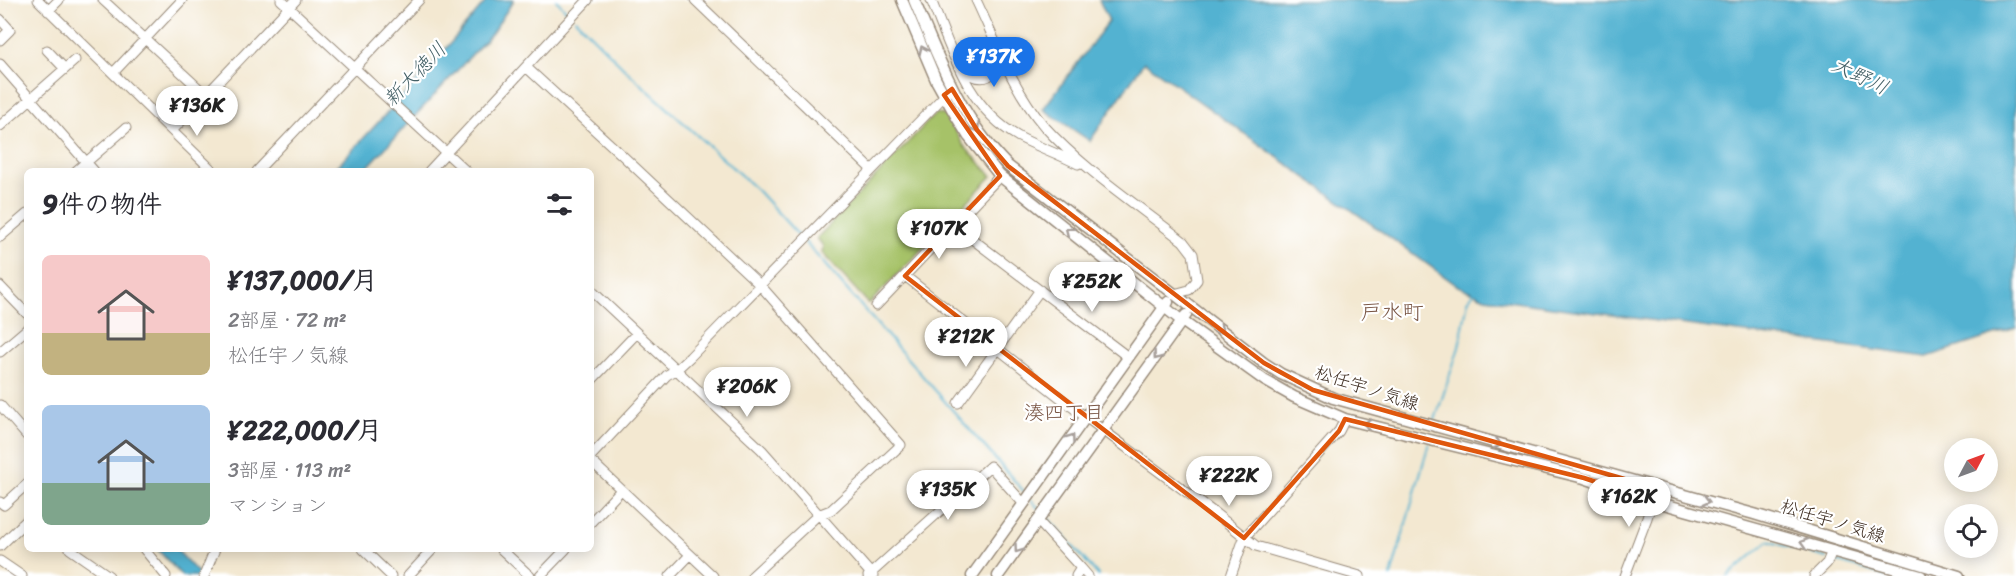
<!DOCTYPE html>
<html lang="ja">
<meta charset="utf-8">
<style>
:root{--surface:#fff;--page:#f2f2f3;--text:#2b2b33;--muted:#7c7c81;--accent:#1a73e8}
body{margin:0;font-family:Sriracha,"Klee One",sans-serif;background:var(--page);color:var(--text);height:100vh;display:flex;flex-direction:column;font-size:22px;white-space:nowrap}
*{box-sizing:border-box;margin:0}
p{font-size:20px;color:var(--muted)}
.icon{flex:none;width:33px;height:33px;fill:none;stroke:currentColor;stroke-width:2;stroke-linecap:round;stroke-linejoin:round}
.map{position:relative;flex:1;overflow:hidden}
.side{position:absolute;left:24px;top:168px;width:570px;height:384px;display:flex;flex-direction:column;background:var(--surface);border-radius:9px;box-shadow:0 3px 15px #0003}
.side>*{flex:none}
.needle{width:39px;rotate:49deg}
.controls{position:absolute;left:1944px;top:438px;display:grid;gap:12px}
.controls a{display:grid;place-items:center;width:54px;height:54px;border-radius:50%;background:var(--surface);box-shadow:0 3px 15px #0003;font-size:30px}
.price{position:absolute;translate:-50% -51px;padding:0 14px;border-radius:21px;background:#fff;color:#222;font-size:20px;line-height:39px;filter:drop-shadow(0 2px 3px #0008)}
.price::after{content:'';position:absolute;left:50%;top:36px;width:18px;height:14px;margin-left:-9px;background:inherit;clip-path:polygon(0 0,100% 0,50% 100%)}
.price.selected{background:var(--accent);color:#fff}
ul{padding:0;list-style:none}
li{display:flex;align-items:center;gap:18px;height:150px;padding:0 18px}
li span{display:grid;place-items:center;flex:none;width:168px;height:120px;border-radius:9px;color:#555}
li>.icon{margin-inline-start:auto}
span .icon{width:72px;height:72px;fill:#fffc;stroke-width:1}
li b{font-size:26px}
h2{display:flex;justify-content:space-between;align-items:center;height:72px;padding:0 18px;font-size:26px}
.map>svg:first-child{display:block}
.green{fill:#a6c268;stroke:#707643;stroke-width:1.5}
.water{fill:#52b2d1;stroke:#466e78;stroke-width:1.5}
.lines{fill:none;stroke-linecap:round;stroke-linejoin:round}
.stream{stroke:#52b2d1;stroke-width:2}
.minor-casing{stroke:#978978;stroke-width:11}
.major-casing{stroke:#978978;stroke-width:13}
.minor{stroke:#fff;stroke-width:9}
.major{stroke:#fff;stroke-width:10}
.oneway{stroke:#a79f9a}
.marked{fill:none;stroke:#df570d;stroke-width:4.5;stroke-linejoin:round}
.labels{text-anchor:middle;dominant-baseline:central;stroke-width:4.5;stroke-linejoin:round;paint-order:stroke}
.street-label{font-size:18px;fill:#3b2a1e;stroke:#fff}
.water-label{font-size:20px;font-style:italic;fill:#446066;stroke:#fff}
.neighbourhood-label{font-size:20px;fill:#795544;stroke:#fff}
.quarter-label{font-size:21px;fill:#795544;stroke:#fff}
</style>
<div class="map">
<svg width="2016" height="576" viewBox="0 0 2016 576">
<rect width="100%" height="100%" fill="#fff"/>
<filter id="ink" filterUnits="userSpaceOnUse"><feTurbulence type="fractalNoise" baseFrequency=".0167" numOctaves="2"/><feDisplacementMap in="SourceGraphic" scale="12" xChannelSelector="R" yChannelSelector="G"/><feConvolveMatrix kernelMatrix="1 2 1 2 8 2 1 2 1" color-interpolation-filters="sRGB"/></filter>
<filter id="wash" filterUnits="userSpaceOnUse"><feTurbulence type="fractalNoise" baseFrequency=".008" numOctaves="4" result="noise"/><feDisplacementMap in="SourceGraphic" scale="24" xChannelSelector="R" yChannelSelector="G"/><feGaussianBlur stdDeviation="1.35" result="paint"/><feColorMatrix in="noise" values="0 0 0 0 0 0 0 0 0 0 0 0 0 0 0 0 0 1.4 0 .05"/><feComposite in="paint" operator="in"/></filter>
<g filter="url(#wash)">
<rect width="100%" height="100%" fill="#f3e8d1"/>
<path class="green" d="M 936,113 L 947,116 L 964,146 L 992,176 L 869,304 L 822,253 L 823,246 L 817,238 Z"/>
<path class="water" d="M 487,0 L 514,0 L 492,33 L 364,171 L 333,171 L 437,59 Z
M 1099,0 L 2016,0 L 2016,328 L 1927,357 L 1485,298 L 1458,286 L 1144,62 L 1090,141 L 1043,109 L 1109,21 Z
M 157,549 L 176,549 L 201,576 L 182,576 Z"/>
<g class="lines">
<path class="stream" d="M 556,0 L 571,15
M 575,19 L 629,73 L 757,190 L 801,238
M 805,242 L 1027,495
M 1434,423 L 1459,347 L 1468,301 L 1474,292
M 1031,500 L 1041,511
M 1045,515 L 1099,576
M 1832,560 L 1887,576
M 1391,576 L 1429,443
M 1728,576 L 1768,541 L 1827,558"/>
</g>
</g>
<g filter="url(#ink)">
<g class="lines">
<g class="minor-casing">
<path id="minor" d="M 38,0 L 172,131 L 296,0
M 103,0 L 206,95
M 281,0 L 466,171
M 695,0 L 871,169
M 931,0 C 952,51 967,108 1019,137 C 1038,147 1059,154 1078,164
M 976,0 C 996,42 1013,90 1044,126 C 1084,170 1136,204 1183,241 L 1193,254 L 1197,280 L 1189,290 L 1174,294
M 48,11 L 59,0
M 0,19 L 10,30 L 0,40
M 47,50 L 65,69
M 0,64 L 94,171
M 526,67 L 623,156 L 760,285 L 901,445 L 831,510 L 818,515 L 752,576
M 960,67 C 964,69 969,74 973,76 C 991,83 1001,67 1000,51
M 113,73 L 182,0
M 0,126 L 75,60
M 172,131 L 213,171
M 76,171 L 126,128
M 257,171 L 419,0
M 429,171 L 588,0
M 955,226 L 1128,357
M 0,237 L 27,214
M 905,276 L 1076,410 L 1216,514 L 1256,546 L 1360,576
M 0,286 L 27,314
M 591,290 L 762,450 L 873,576
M 876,306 L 1000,176
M 0,352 L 27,329
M 591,381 L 637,333
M 958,403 L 1040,290
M 0,405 L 27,436
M 591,456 L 667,375 L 676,370 L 690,357 L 948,92
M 591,461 L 713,576
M 0,502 L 4,505 L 27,484
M 1038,521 L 1081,568
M 591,522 L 621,490
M 0,546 L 27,520
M 70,549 L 109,576
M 144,549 L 166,576
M 363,549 L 391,576
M 501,549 L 530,576
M 0,561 L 22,576
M 204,576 L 215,549
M 408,576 L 433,549
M 540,576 L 566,549
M 670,576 L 690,555
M 868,576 L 990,466 L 1023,503
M 1076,576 L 1081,568 L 1088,576
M 1231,576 L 1244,538 L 1339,431 L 1345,419
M 1625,576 L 1647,518 L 1656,488
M 1814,576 L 1827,563 L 1832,551"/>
</g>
<g class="major-casing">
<path id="major" d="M 902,0 L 936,80 L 956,116 L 969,137 L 1000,176 L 1182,321 L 1264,380 L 1294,397 L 1345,419 L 1584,478 L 1653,501 L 1921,576
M 914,0 C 939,60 961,119 1008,166 L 1264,363 L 1281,374 L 1333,398 L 1754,514 L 1959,576
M 972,576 L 1168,302
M 998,576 L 1186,315"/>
</g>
<use href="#minor" class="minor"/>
<use href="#major" class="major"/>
</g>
<defs><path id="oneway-chevron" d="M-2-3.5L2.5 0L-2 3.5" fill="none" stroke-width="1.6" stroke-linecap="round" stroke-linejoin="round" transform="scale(1.5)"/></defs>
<g class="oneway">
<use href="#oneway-chevron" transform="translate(923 50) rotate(-114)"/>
<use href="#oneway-chevron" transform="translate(976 128) rotate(56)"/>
<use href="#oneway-chevron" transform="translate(1069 231) rotate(-142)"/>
<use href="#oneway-chevron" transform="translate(1220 330) rotate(37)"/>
<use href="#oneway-chevron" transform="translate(1157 356) rotate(127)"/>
<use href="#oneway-chevron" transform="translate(1367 424) rotate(-167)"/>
<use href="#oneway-chevron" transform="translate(1071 438) rotate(-54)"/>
<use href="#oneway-chevron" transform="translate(1498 444) rotate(15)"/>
<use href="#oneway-chevron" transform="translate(1706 501) rotate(15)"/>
<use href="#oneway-chevron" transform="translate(1804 543) rotate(-164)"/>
<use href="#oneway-chevron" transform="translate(1018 549) rotate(126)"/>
</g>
</g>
<path class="marked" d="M 952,89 L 977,130 L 1008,166 L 1264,363 L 1313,390 L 1656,488 L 1653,501 L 1584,478 L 1345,419 L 1339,431 L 1244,538 L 905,276 L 1000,176 L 944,95 Z"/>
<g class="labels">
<g class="street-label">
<text transform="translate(1367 388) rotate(18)">松任宇ノ気線</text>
<text transform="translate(1833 521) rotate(17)">松任宇ノ気線</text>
</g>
<g class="water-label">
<text transform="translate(415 74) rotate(-46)">新大徳川</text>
<text transform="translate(1860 76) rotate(26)">大野川</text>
</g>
<g class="neighbourhood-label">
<text x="1064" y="412">湊四丁目</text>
</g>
<g class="quarter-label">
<text x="1392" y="312">戸水町</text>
</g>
</g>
</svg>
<div class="controls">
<a><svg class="needle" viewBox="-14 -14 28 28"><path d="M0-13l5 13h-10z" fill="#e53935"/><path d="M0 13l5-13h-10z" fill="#7c7c81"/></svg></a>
<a><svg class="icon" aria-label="locate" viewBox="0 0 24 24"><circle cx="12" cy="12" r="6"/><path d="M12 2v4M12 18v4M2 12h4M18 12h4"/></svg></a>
</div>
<b class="price selected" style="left:994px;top:88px">¥137K</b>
<b class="price" style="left:197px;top:137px">¥136K</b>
<b class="price" style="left:939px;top:260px">¥107K</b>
<b class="price" style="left:1092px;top:313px">¥252K</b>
<b class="price" style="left:966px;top:368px">¥212K</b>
<b class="price" style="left:747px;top:418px">¥206K</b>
<b class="price" style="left:1229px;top:507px">¥222K</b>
<b class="price" style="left:948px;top:521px">¥135K</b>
<b class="price" style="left:1629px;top:528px">¥162K</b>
<section class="side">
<h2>9件の物件<svg class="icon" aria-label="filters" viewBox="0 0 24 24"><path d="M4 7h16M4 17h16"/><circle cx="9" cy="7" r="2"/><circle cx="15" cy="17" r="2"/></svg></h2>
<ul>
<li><span style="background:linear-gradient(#f6c9c9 65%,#c2b280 0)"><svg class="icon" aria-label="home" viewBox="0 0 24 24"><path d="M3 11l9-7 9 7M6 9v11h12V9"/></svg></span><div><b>¥137,000/月</b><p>2部屋 · 72 m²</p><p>松任宇ノ気線</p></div></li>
<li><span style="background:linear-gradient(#a9c7e8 65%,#7fa58c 0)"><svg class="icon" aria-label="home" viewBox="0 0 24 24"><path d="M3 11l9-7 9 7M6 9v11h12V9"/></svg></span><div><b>¥222,000/月</b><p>3部屋 · 113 m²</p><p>マンション</p></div></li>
</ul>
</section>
</div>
